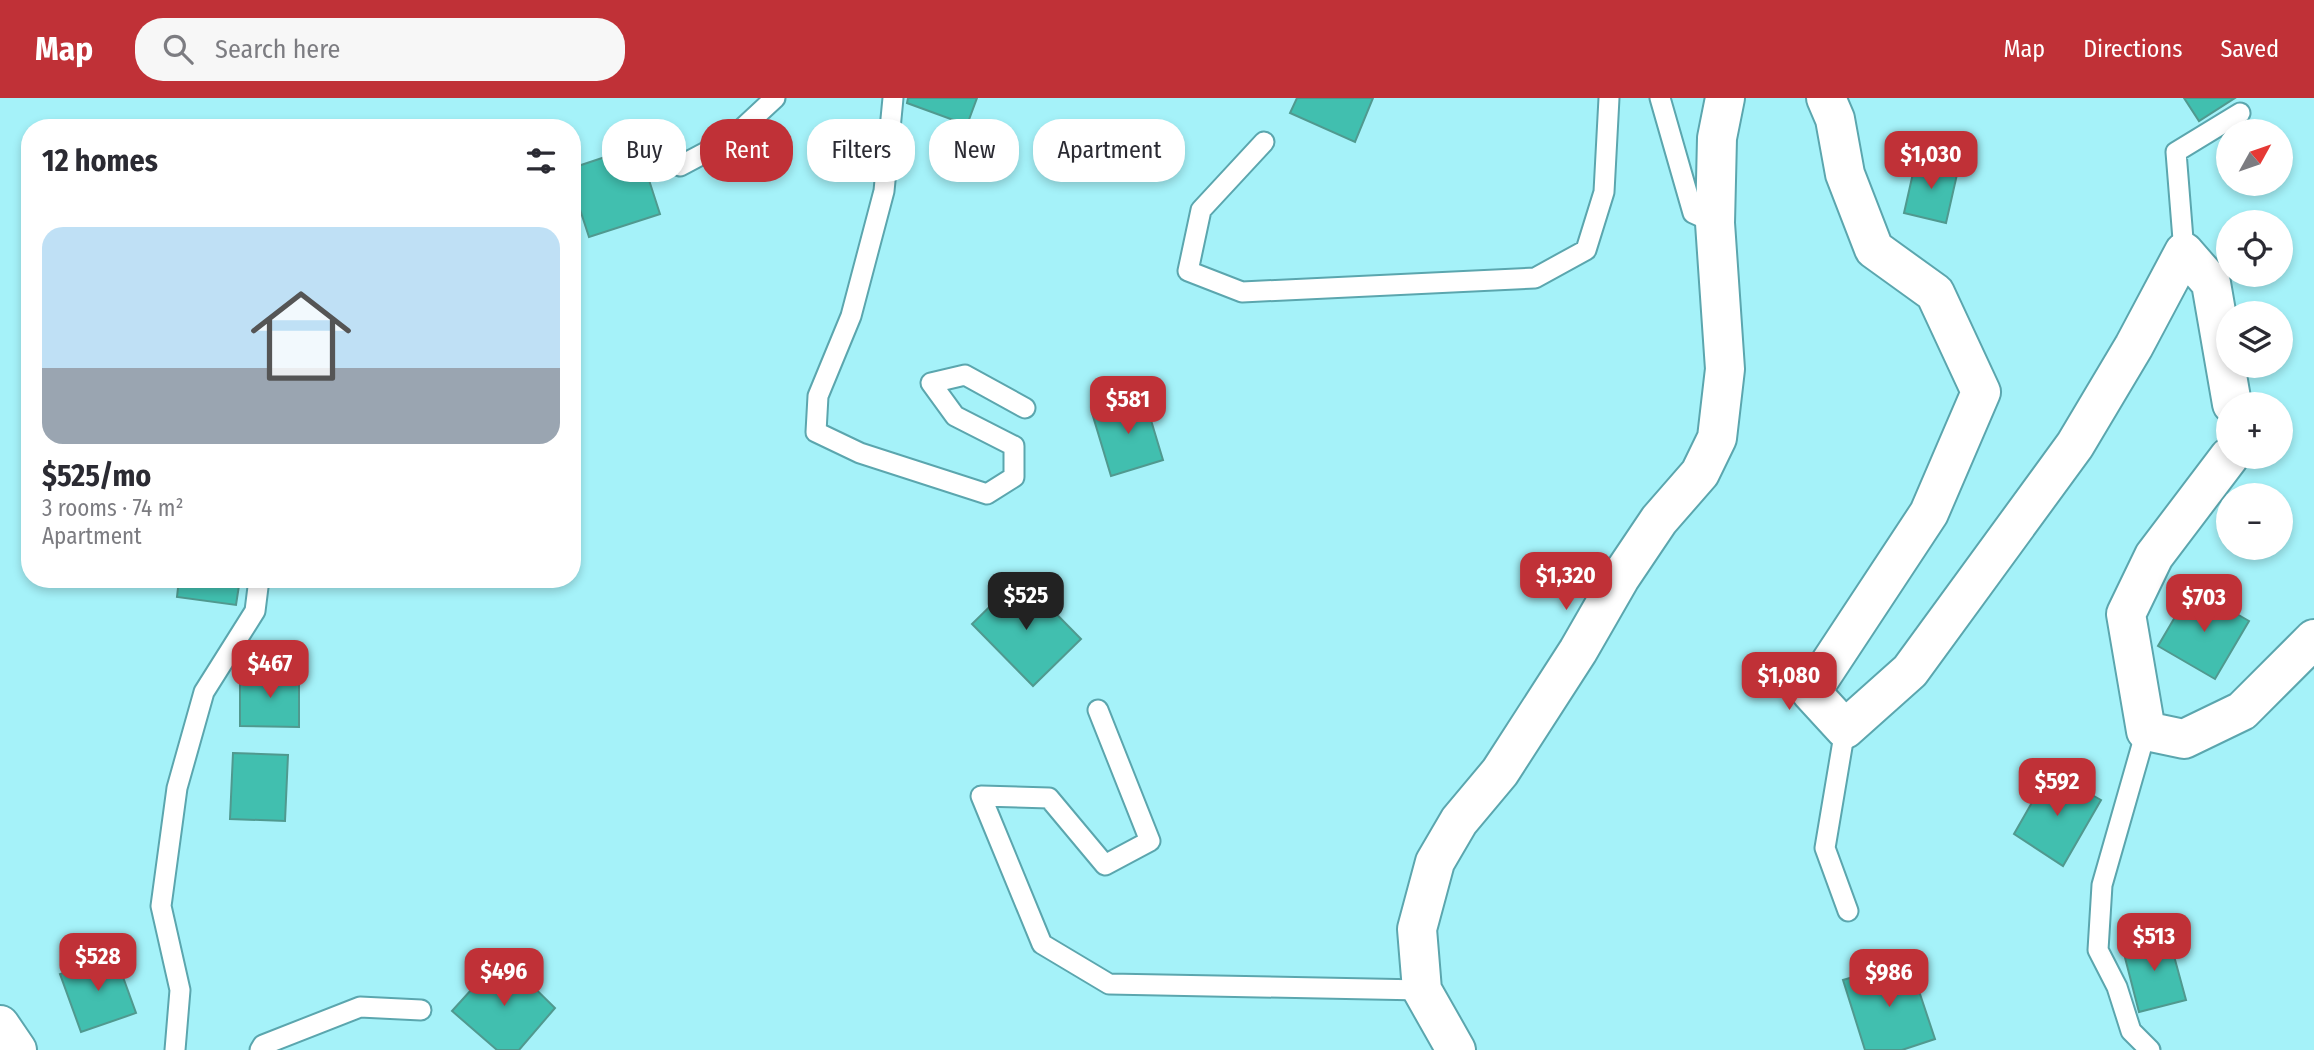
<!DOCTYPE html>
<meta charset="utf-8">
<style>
:root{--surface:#fff;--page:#f7f7f7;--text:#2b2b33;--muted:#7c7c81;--accent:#c03137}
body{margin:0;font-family:"Fira Sans Condensed",sans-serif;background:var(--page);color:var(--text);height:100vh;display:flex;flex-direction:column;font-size:26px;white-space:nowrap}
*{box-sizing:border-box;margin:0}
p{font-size:23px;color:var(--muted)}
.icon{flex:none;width:38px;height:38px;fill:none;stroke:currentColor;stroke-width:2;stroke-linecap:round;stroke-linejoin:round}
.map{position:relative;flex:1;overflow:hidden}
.side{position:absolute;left:21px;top:21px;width:560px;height:469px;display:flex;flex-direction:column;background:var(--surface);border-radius:28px;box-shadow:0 4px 10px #0003}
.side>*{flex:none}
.top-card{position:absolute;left:602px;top:21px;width:665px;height:63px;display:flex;gap:14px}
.needle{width:46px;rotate:50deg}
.controls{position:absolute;left:2216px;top:21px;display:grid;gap:14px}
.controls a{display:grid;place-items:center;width:77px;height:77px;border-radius:50%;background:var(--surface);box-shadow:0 4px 10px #0003;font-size:35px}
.price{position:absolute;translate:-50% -60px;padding:0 16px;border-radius:14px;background:var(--accent);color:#fff;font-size:23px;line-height:46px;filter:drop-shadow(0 2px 4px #0008)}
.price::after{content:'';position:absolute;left:50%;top:42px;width:21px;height:16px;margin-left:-10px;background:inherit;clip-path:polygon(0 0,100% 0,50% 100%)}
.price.active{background:#222;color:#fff}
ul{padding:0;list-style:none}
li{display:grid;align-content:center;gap:14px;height:371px;padding:0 21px}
li span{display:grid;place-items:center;height:217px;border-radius:21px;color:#555}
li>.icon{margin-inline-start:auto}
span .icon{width:126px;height:126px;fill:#fffc;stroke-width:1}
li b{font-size:30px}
h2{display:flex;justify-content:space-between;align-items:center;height:84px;padding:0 21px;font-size:30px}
.chip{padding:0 24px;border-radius:28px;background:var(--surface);box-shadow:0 4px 10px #0003;font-size:24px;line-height:63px}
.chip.active{background:var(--accent);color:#fff}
header{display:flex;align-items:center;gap:42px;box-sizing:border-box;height:98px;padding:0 35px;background:var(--accent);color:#fff}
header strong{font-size:33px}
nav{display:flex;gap:38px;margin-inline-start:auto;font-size:24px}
.search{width:490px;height:63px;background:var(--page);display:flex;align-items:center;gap:18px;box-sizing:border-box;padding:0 24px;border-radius:28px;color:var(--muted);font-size:26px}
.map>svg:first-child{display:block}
.building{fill:#41bfaf;stroke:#50998f;stroke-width:2}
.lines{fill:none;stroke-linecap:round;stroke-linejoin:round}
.service-casing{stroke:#5ba6ae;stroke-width:23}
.minor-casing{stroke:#5ba6ae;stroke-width:42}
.tertiary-casing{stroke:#5ba6ae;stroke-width:42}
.service{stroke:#fff;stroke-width:19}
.minor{stroke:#fff;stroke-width:38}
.tertiary{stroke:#fff;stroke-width:38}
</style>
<header>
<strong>Map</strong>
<div class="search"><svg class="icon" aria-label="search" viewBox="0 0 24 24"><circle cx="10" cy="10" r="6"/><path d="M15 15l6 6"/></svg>Search here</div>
<nav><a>Map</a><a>Directions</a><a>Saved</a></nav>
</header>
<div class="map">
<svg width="2314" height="952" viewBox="0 0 2314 952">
<rect width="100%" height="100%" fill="#a5f2f9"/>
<path class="building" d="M 908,0 L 977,0 L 967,27 L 907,5 Z
M 1297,0 L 1373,0 L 1355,44 L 1290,15 Z
M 2184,0 L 2235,0 L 2199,23 Z
M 638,48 L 660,116 L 589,139 L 572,87 L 572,70 Z
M 1916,62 L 1958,72 L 1946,125 L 1904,115 Z
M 1144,299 L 1163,362 L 1111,378 L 1092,315 Z
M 1020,479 L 1081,541 L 1033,588 L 972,526 Z
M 179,481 L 240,481 L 236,507 L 177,499 Z
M 2192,490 L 2249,523 L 2215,581 L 2158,548 Z
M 240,575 L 299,575 L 299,629 L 240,628 Z
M 233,655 L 288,657 L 285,723 L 230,721 Z
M 2050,673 L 2101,702 L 2063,768 L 2014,736 Z
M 2168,836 L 2186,902 L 2139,914 L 2122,848 Z
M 115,857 L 136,915 L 81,934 L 60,876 Z
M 502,858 L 555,910 L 519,952 L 497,952 L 452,913 Z
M 1909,863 L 1935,941 L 1902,952 L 1865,952 L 1843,882 Z"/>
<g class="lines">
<g class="service-casing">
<path id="service" d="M 893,0 L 884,93 L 851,218 L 818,298 L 816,334 L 860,355 L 987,396 L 1014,379 L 1014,348 L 955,318 L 931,285 L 965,277 L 1025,310
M 1660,0 L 1693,115 L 1715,125
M 1264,44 L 1201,112 L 1188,173 L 1242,194 L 1535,180 L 1586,152 L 1604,94 L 1609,0
M 680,68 L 731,41 L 775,0
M 2184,154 L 2176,54 L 2240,15
M 1098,612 L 1150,743 L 1105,767 L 1049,700 L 981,698 L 1042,846 L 1109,886 L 1422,892
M 1845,631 L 1825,750 L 1848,813
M 2146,633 L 2102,787 L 2098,852 L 2117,889 L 2131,933 L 2150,952
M 175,952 L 180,892 L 161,808 L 177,690 L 204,594 L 255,513 L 259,481
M 260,952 L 263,947 L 360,909 L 421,912"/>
</g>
<g class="minor-casing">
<path id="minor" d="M 1826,0 L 1835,21 L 1845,76 L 1874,151 L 1935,195 L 1981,294 L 1929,415 L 1811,594 L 1845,631 L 1910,573 L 2075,347 L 2134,248 L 2184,154 L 2211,185 L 2232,306
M 2229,359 L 2154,458 L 2126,516 L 2146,633 L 2184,641 L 2242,613 L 2314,541"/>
</g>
<g class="tertiary-casing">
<path id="tertiary" d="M 0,927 L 17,952
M 1456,952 L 1422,892 L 1417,831 L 1435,764 L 1459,723 L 1500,674 L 1578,553 L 1620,480 L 1659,422 L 1700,375 L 1717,340 L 1725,271 L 1715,125 L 1717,40 L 1725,0"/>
</g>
<use href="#service" class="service"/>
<use href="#minor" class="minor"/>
<use href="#tertiary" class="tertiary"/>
</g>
</svg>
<div class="controls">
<a><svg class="needle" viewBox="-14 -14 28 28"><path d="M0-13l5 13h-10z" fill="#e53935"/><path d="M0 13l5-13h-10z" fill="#7c7c81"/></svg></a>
<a><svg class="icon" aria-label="locate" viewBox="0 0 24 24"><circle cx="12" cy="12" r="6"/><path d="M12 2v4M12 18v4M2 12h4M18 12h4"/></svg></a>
<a><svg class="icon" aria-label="layers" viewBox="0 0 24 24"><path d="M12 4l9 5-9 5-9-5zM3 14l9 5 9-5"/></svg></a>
<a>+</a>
<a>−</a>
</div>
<b class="price" style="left:1931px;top:93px">$1,030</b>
<b class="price" style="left:1128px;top:338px">$581</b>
<b class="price" style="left:1566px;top:514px">$1,320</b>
<b class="price active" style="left:1026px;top:534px">$525</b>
<b class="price" style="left:2204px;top:536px">$703</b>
<b class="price" style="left:270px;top:602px">$467</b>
<b class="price" style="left:1789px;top:614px">$1,080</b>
<b class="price" style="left:2057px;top:720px">$592</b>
<b class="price" style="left:2154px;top:875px">$513</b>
<b class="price" style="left:98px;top:895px">$528</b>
<b class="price" style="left:504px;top:910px">$496</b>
<b class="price" style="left:1889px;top:911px">$986</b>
<div class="top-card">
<a class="chip">Buy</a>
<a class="chip active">Rent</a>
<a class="chip">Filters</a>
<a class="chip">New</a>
<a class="chip">Apartment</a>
</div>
<section class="side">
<h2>12 homes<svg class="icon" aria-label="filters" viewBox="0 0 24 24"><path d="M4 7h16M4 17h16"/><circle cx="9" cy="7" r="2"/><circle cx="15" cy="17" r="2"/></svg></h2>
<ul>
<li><span style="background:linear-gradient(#bfe0f5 65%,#9aa5b1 0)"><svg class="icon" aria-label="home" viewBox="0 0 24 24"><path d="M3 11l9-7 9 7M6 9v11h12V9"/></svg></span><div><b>$525/mo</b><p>3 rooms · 74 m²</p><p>Apartment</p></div></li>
</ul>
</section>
</div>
